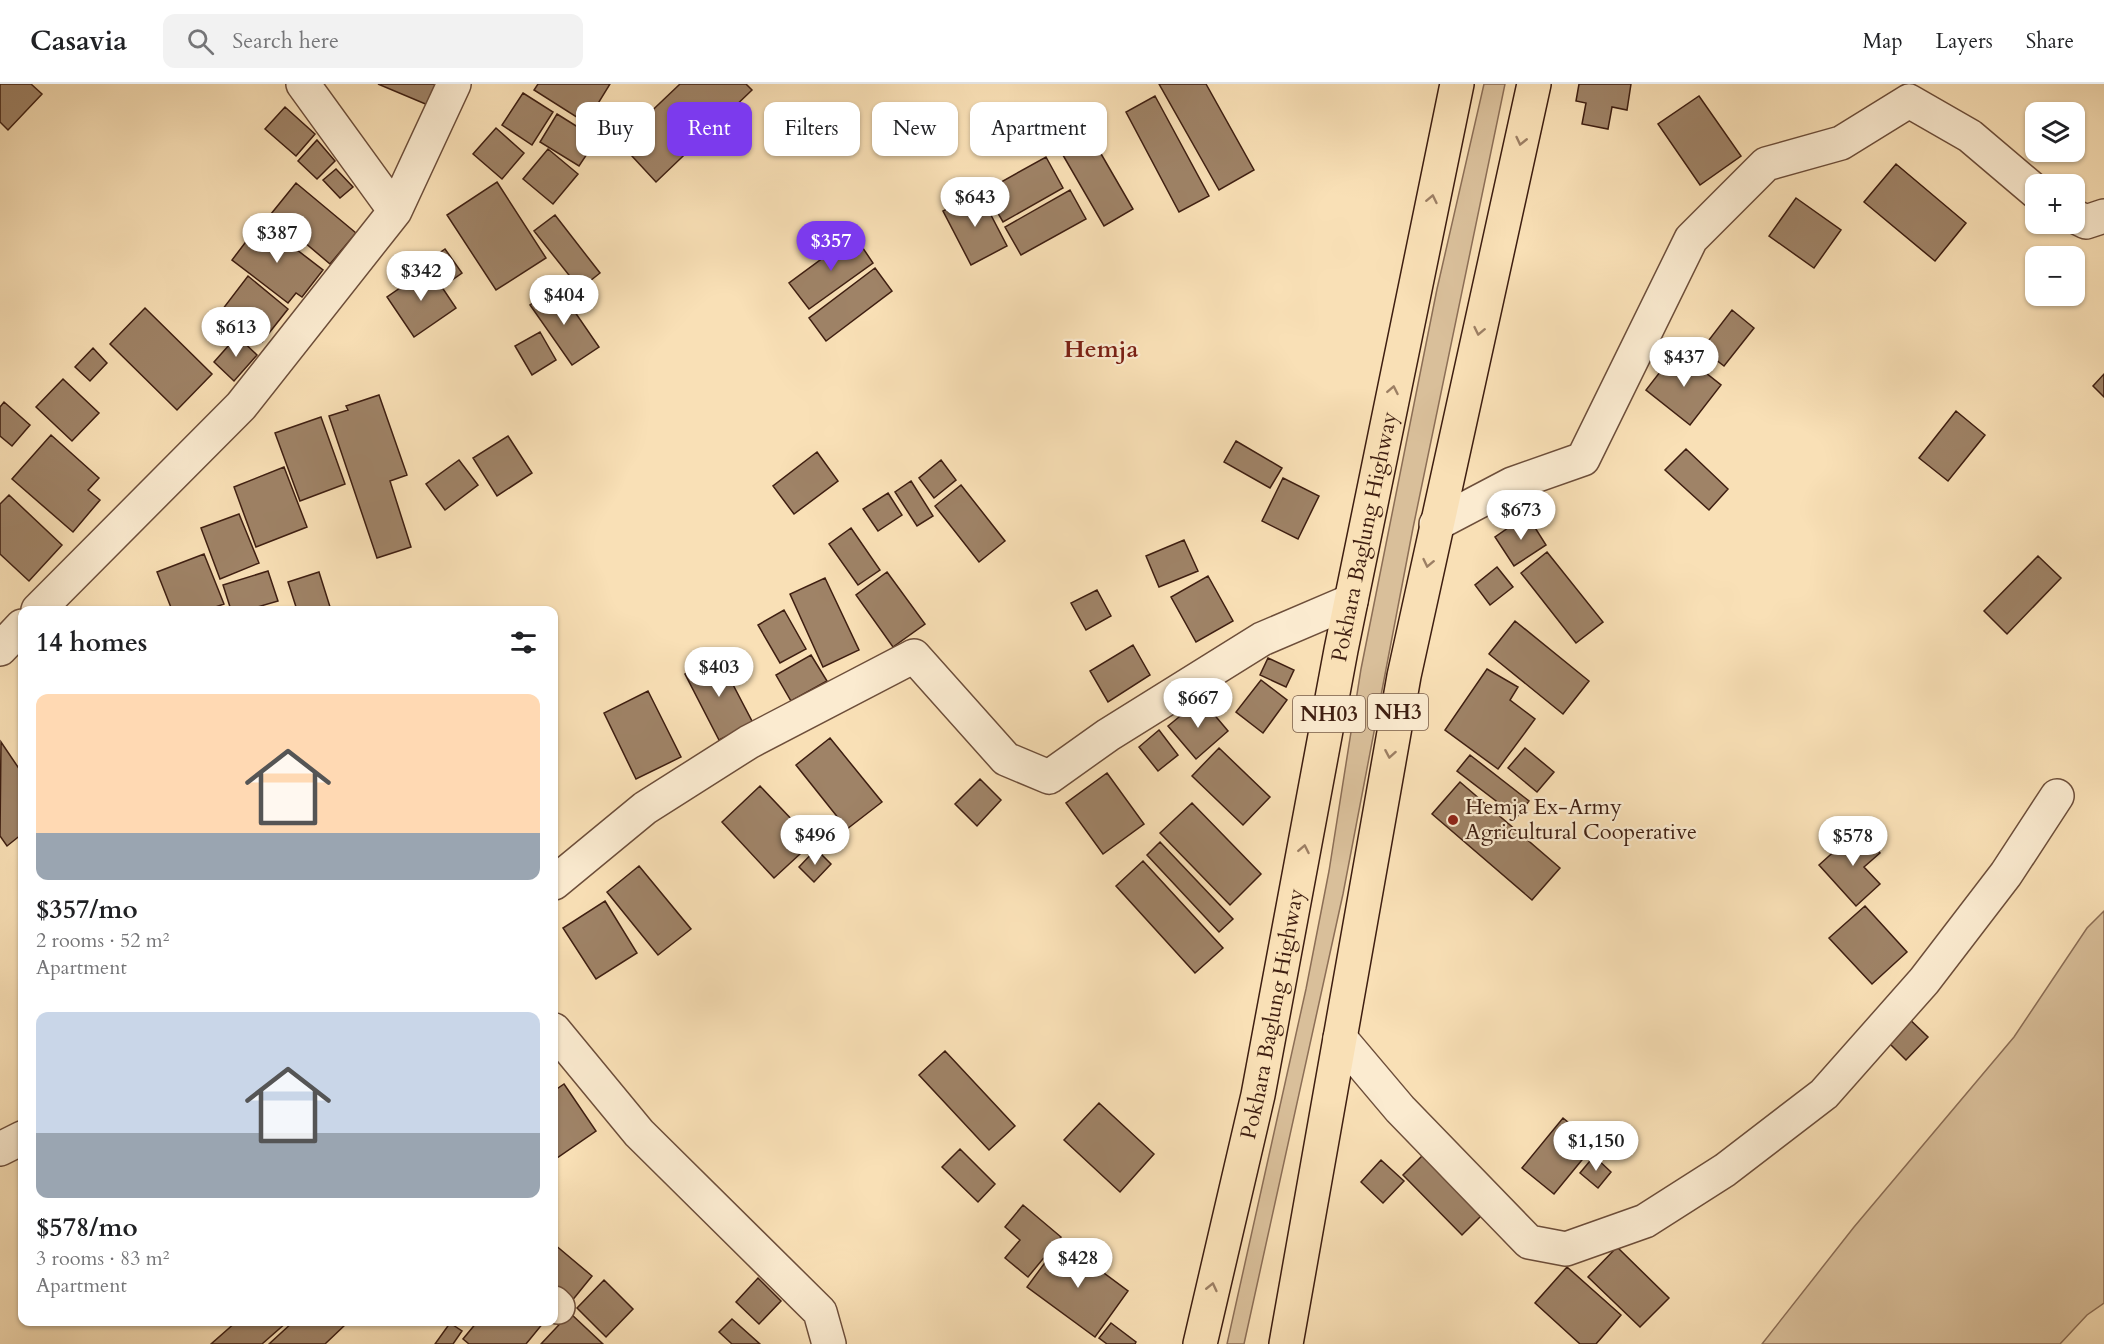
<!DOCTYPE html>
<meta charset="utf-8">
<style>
:root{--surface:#fff;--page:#f2f2f2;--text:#202124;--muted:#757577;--line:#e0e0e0;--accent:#7c3aed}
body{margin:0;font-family:Cardo,serif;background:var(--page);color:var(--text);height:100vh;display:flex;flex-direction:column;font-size:22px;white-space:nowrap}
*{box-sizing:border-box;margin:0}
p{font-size:20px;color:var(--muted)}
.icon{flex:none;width:33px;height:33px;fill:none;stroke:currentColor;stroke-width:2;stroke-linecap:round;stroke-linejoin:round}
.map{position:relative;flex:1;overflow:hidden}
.panel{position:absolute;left:18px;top:522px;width:540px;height:720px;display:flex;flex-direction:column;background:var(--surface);border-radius:12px;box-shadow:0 2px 4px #0004}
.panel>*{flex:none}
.guide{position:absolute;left:576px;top:18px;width:570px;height:54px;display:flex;gap:12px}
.controls{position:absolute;left:2025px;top:18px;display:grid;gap:12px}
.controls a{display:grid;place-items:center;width:60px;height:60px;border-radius:12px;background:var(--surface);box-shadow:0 2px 4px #0004;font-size:30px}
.price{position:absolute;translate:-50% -51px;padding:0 14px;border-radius:21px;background:#fff;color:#222;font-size:20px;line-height:39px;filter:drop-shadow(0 2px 3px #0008)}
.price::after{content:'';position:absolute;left:50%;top:36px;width:18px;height:14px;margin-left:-9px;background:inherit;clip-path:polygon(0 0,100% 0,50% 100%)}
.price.on{background:var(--accent);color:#fff}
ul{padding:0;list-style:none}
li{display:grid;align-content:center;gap:12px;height:318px;padding:0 18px}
li span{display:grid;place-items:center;height:186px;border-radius:12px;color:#555}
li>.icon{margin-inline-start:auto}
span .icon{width:108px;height:108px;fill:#fffc;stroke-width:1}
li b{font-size:26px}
h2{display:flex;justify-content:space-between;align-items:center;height:72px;padding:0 18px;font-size:26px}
.tag{padding:0 21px;border-radius:12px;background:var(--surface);box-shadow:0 2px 4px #0004;font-size:21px;line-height:54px}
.tag.on{background:var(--accent);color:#fff}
header{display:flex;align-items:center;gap:36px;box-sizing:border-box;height:84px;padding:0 30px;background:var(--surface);border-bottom:2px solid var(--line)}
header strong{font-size:28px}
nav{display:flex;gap:33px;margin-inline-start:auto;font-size:21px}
.search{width:420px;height:54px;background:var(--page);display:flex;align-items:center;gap:15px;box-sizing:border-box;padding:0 21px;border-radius:12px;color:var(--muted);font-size:22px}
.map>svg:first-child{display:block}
.green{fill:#d9bf9a;stroke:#8c6e56;stroke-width:1.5}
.building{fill:#9f8367;stroke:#3e1e11;stroke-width:1.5}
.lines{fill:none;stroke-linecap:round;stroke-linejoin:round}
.minor-casing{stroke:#6d4e3a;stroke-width:36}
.highway-casing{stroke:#3e1e11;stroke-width:36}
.minor{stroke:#fbebd0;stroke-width:33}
.highway{stroke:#f9e0b6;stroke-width:33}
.oneway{stroke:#9c7f64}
.poi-dot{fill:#8f2418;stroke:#fbebd0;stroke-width:2}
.labels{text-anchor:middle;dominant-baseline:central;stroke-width:4.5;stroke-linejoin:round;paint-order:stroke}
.shield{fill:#fbebd0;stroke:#775c4a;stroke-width:1.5}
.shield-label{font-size:21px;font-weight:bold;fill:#3e1e11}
.street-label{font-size:22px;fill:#3e1e11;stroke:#fbebd0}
.poi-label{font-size:22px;fill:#3e1e11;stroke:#fbebd0;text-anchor:start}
.neighbourhood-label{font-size:24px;font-weight:bold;fill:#7a1f14;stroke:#fbebd0}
</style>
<header>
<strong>Casavia</strong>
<div class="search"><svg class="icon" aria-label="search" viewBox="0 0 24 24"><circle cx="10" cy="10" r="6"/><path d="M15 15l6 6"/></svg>Search here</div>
<nav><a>Map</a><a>Layers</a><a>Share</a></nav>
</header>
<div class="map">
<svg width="2104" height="1260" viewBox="0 0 2104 1260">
<rect width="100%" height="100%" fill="#f9e0b6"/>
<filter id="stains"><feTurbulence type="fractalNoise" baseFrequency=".00333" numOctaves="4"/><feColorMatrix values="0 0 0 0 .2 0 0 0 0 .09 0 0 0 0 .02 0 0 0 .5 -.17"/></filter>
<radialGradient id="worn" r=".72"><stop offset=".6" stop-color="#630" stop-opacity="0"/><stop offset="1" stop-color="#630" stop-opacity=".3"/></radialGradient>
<path class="green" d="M 1484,0 L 1505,0 L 1413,444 L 1343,810 L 1244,1260 L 1227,1260 L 1306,905 L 1329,787 L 1361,585 L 1437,205 Z
M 2104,827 L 2104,1219 L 2087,1231 L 2060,1260 L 1762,1260 L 1854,1143 L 2014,953 L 2087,844 Z"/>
<path class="building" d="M 0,0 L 31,0 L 42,10 L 8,46 L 0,38 Z
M 378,0 L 445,0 L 435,24 Z
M 538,0 L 610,0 L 586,39 L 534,6 Z
M 680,0 L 746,0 L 752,6 L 656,98 L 619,58 Z
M 1159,0 L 1206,0 L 1254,86 L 1219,106 Z
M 1579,0 L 1631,0 L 1627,26 L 1612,23 L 1608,45 L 1582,40 L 1586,19 L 1576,17 Z
M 523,9 L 553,28 L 532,61 L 502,41 Z
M 1155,12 L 1209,112 L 1179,128 L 1126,28 Z
M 1699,12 L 1741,72 L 1700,101 L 1658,40 Z
M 285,23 L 315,50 L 296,72 L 265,45 Z
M 557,30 L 597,55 L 579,82 L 540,58 Z
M 1082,37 L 1133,125 L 1104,142 L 1053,54 Z
M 496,44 L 524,69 L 502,95 L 473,70 Z
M 317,56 L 335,77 L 317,95 L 298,77 Z
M 548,65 L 578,90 L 553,120 L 523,95 Z
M 1046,73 L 1063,104 L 1003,138 L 985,107 Z
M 1896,80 L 1966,139 L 1935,177 L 1864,118 Z
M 336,85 L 353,103 L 340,114 L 323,96 Z
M 497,98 L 546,174 L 496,206 L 447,131 Z
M 296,99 L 356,149 L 330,180 L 271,130 Z
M 1070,106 L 1086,135 L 1021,171 L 1005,143 Z
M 979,108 L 1007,162 L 971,181 L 943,127 Z
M 1796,114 L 1841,146 L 1814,184 L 1769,152 Z
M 555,131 L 600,189 L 580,205 L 534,147 Z
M 261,138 L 323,186 L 302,213 L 296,209 L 288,219 L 232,176 Z
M 854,151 L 873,179 L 809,225 L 789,199 Z
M 445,165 L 462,189 L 445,201 L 428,177 Z
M 429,184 L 456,224 L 414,253 L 387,213 Z
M 875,184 L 892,207 L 826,257 L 809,234 Z
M 248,192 L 288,225 L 262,258 L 222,226 Z
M 557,202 L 599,263 L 572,281 L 530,221 Z
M 145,224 L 212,290 L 177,326 L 110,260 Z
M 1732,226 L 1754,244 L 1724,282 L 1702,265 Z
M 540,248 L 556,276 L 532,291 L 515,262 Z
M 237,252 L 257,271 L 234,297 L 214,278 Z
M 93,264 L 107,279 L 90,297 L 75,283 Z
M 1677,266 L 1721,301 L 1690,341 L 1646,306 Z
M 2104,290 L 2104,313 L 2093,302 Z
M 63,295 L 99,329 L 72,357 L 36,323 Z
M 379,311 L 407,391 L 390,397 L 411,463 L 377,474 L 329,332 L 348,326 L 346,322 Z
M 4,318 L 30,341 L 12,362 L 0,352 L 0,323 Z
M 1956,327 L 1985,351 L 1948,397 L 1919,374 Z
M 321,333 L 345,400 L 300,417 L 275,349 Z
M 51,351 L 99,394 L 88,406 L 100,416 L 73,448 L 12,395 Z
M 508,352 L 532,389 L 497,412 L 473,374 Z
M 1236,357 L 1282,384 L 1270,404 L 1224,378 Z
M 1686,365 L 1728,405 L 1709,426 L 1665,386 Z
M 817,368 L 838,397 L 794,430 L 773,402 Z
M 459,376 L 478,401 L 445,426 L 426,400 Z
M 941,376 L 956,396 L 934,414 L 919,394 Z
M 284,383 L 307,443 L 256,463 L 234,403 Z
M 1283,394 L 1319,412 L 1298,455 L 1262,437 Z
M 911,397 L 933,432 L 917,442 L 895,408 Z
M 961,401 L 1005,457 L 979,478 L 935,422 Z
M 888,409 L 902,431 L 878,447 L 863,425 Z
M 9,411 L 62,461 L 29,497 L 0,470 L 0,420 Z
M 239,430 L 259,479 L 220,495 L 201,444 Z
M 1527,431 L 1546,461 L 1514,482 L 1495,453 Z
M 851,444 L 880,486 L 858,501 L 829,460 Z
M 1184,456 L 1198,487 L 1159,503 L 1146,472 Z
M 1547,468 L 1603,538 L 1576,559 L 1521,489 Z
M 204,470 L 224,520 L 207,526 L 172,526 L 157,488 Z
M 2038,472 L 2061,494 L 2007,550 L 1984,527 Z
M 1497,483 L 1513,503 L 1490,521 L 1475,501 Z
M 268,487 L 278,517 L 247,526 L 231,526 L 223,501 Z
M 319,488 L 331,526 L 297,526 L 288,498 Z
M 887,488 L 925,540 L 893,563 L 856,511 Z
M 1208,492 L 1233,537 L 1196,558 L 1171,513 Z
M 825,494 L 859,566 L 823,583 L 790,510 Z
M 1097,506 L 1111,532 L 1086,546 L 1071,519 Z
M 784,526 L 806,565 L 780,579 L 758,541 Z
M 1515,537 L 1589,597 L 1563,630 L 1489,570 Z
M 1133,561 L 1150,591 L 1108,618 L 1090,587 Z
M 811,571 L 827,597 L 791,617 L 776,591 Z
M 718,572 L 753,639 L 719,656 L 685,590 Z
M 1268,574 L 1294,586 L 1286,603 L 1260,591 Z
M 1487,585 L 1518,603 L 1510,616 L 1535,635 L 1498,685 L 1445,646 Z
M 1261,596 L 1287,616 L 1263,649 L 1236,628 Z
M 648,607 L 681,673 L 636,695 L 604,629 Z
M 1201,615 L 1228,647 L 1196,675 L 1168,642 Z
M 1159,646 L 1178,671 L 1158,687 L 1139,663 Z
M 830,654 L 882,718 L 847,745 L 796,681 Z
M 1,658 L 22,689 L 22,750 L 7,762 L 0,752 Z
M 1219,664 L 1270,713 L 1243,741 L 1192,692 Z
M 1525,664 L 1554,688 L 1537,708 L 1508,684 Z
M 1470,671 L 1529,717 L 1517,733 L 1457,687 Z
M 1107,689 L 1144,740 L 1103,770 L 1066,719 Z
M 980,695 L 1001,716 L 977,742 L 955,720 Z
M 1460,698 L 1560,784 L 1532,816 L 1432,730 Z
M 760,702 L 813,758 L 774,794 L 722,738 Z
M 1192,719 L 1261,790 L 1230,821 L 1160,749 Z
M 1859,745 L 1880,769 L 1864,783 L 1880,800 L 1856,822 L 1819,781 Z
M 1160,758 L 1233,835 L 1219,848 L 1147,771 Z
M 816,765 L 831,780 L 814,798 L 799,783 Z
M 1143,777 L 1223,864 L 1195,889 L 1116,802 Z
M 639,782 L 691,845 L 658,871 L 607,808 Z
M 605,817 L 637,869 L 596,895 L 563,844 Z
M 1865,822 L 1907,868 L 1872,900 L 1829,854 Z
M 1903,929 L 1928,953 L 1906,976 L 1881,951 Z
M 945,967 L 1015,1042 L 989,1066 L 919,991 Z
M 564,1000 L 596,1047 L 554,1076 L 554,1007 Z
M 1099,1019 L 1154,1070 L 1120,1108 L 1064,1056 Z
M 1563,1034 L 1595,1060 L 1554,1110 L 1522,1084 Z
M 960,1065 L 995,1100 L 978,1118 L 942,1083 Z
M 1423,1071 L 1483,1130 L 1462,1151 L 1403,1091 Z
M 1594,1072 L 1611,1088 L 1598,1104 L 1580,1089 Z
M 1381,1076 L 1404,1097 L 1383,1119 L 1361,1098 Z
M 1023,1121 L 1061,1153 L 1028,1193 L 1005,1174 L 1020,1156 L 1005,1143 Z
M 1061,1157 L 1128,1207 L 1095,1253 L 1027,1203 Z
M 554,1160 L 592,1192 L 571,1218 L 554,1203 Z
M 1617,1163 L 1669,1214 L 1640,1243 L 1588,1193 Z
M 1567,1183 L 1621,1231 L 1596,1260 L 1580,1260 L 1535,1219 Z
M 758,1194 L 781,1217 L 759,1240 L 736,1218 Z
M 604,1196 L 633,1225 L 606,1253 L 577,1224 Z
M 570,1229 L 603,1260 L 541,1260 Z
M 732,1235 L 760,1260 L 732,1260 L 719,1248 Z
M 236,1238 L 287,1238 L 262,1260 L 211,1260 Z
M 293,1238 L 344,1238 L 346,1240 L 325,1260 L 269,1260 Z
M 477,1238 L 544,1238 L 526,1260 L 469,1260 L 463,1255 Z
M 450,1239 L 462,1247 L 453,1260 L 435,1260 Z
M 1111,1239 L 1136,1258 L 1135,1260 L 1107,1260 L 1099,1254 Z"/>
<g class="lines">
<g class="minor-casing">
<path id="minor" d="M 303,0 L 395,127
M 2074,132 L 2086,138 L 2104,132
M 1436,440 L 1512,400 L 1583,375 L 1691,155 L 1766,80 L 1841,59 L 1909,17 L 1970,52 L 2036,108
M 38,526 L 241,322 L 395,127 L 454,0
M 0,565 L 22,542
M 554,799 L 645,724 L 749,658 L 914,572 L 1006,675 L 1049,693 L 1108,651 L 1262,555 L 1351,517
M 554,946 L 639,1049 L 820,1228 L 829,1260
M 1340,954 L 1400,1025 L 1529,1158 L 1566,1165 L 1645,1137 L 1725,1086 L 1824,1010 L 1924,897 L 2006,790 L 2057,712
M 0,1065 L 22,1054
M 554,1219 L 558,1223"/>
</g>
<g class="highway-casing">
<g id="highway">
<path id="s1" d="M 1200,1260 L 1258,1011 L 1341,566 L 1457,0"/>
<path d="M 1286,1260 L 1404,592 L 1534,0"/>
</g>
</g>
<use href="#minor" class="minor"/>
<use href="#highway" class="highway"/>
</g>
<defs><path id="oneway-chevron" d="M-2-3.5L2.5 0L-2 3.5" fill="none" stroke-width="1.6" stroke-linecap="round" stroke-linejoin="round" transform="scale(1.5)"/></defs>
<g class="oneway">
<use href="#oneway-chevron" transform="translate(1521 57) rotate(103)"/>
<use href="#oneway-chevron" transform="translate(1432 115) rotate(-78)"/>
<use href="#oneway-chevron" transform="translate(1479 247) rotate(102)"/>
<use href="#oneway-chevron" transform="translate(1393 306) rotate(-79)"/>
<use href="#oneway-chevron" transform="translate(1428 479) rotate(102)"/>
<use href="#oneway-chevron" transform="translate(1390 670) rotate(100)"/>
<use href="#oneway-chevron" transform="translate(1304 765) rotate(-79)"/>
<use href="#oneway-chevron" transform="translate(1212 1203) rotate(-77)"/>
</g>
<circle class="poi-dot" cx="1453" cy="736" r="6"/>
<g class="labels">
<g class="shield">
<rect x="1368" y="610" width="60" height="36" rx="4.5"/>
<rect x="1293" y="612" width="72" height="36" rx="4.5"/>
</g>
<g class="shield-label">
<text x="1398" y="628">NH3</text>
<text x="1329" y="630">NH03</text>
</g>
<g class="street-label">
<text stroke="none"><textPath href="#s1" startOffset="824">Pokhara Baglung Highway</textPath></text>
<text stroke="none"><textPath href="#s1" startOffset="338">Pokhara Baglung Highway</textPath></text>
</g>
<g class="poi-label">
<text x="1465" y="723">Hemja Ex-Army<tspan x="1465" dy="25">Agricultural Cooperative</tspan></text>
</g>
<g class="neighbourhood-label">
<text x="1101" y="265">Hemja</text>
</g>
</g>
<rect width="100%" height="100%" filter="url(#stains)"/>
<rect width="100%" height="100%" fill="url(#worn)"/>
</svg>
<div class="controls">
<a><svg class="icon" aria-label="layers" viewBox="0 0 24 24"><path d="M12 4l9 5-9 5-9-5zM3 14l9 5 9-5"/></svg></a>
<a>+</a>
<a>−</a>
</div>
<b class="price" style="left:975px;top:144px">$643</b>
<b class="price" style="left:277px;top:180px">$387</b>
<b class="price on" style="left:831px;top:188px">$357</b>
<b class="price" style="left:421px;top:218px">$342</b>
<b class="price" style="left:564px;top:242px">$404</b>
<b class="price" style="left:236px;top:274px">$613</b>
<b class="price" style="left:1684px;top:304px">$437</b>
<b class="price" style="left:1521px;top:457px">$673</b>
<b class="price" style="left:719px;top:614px">$403</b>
<b class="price" style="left:1198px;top:645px">$667</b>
<b class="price" style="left:815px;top:782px">$496</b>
<b class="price" style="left:1853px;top:783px">$578</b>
<b class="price" style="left:1596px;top:1088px">$1,150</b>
<b class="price" style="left:1078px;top:1205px">$428</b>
<div class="guide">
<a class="tag">Buy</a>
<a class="tag on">Rent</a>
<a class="tag">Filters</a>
<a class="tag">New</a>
<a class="tag">Apartment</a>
</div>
<section class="panel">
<h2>14 homes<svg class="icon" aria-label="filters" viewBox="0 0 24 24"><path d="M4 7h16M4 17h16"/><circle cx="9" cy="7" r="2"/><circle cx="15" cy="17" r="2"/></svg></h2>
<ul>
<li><span style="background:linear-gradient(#ffd9b3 75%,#9aa5b1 0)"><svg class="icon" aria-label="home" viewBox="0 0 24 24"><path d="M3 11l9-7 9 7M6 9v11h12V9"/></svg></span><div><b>$357/mo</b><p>2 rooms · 52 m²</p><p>Apartment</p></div></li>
<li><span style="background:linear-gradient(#c9d6e8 65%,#9aa5b1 0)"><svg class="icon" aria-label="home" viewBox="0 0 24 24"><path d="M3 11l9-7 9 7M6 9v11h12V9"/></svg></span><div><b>$578/mo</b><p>3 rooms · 83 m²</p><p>Apartment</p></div></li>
</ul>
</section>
</div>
